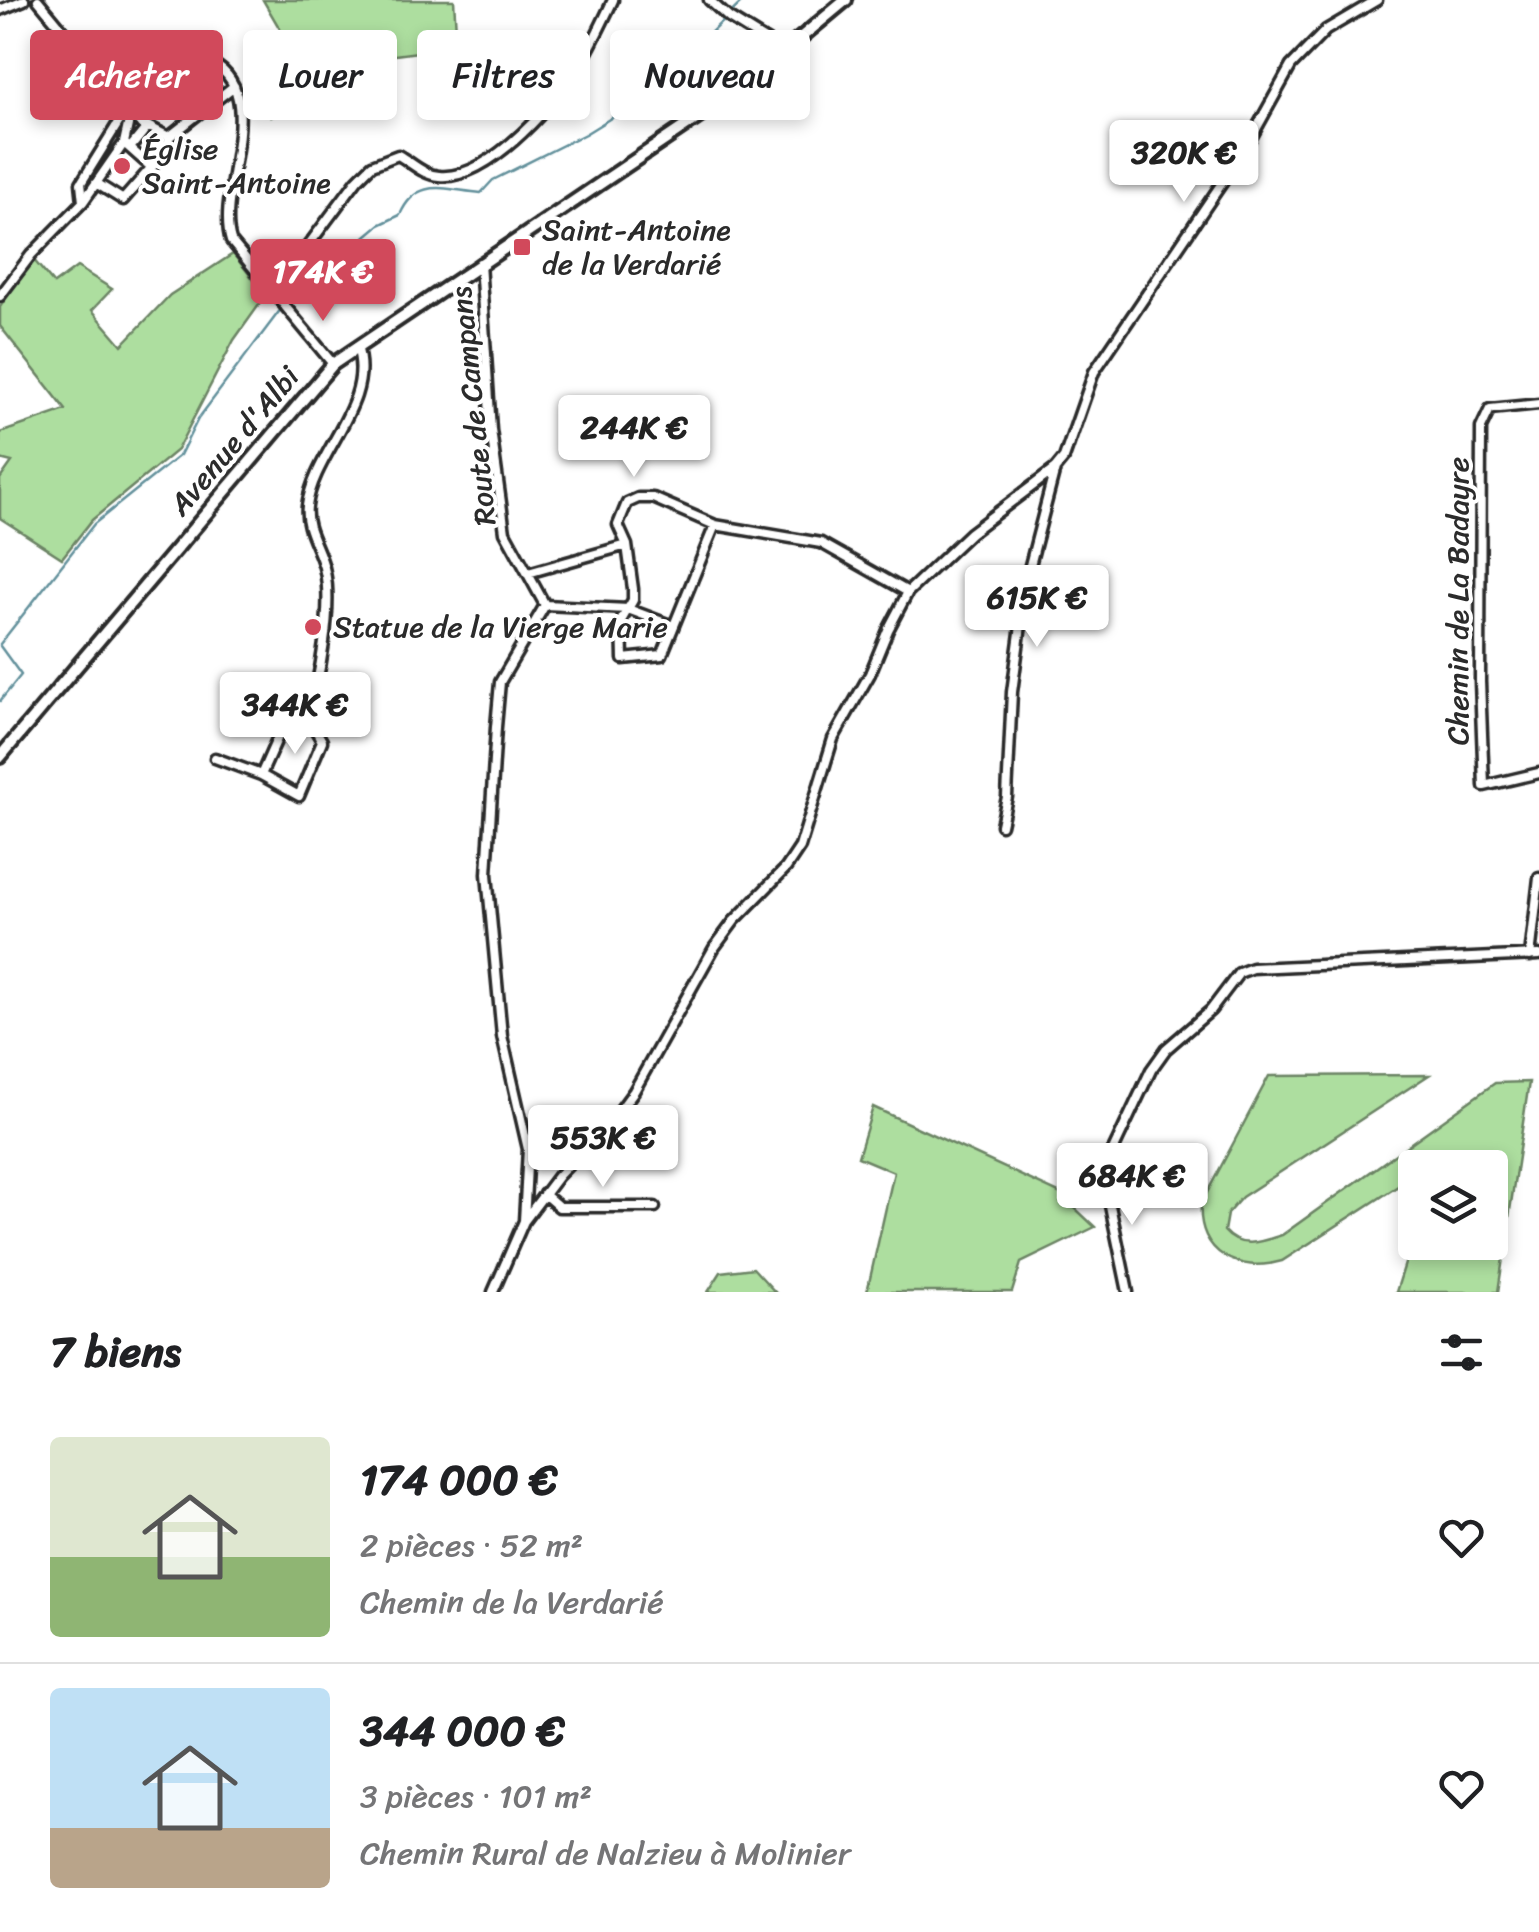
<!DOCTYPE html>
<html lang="fr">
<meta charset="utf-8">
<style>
:root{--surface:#fff;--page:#f6f6f6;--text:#202124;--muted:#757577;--line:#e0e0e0;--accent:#d1495b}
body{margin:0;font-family:Sriracha,sans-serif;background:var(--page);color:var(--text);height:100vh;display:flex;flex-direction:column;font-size:38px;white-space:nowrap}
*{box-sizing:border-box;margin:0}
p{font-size:32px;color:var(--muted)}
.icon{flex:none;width:55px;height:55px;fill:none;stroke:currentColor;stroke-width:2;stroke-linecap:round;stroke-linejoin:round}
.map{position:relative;height:1292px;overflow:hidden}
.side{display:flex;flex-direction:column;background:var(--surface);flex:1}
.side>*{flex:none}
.banner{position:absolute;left:30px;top:30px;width:1000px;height:90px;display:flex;gap:20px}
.controls{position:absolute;left:1398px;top:1150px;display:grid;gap:20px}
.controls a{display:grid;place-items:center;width:110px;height:110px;border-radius:10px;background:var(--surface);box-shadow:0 5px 15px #0003;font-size:50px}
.price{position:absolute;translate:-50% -85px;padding:0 22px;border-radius:10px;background:#fff;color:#222;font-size:32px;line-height:65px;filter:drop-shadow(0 2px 5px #0008)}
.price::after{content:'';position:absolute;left:50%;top:60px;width:30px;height:22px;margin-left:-15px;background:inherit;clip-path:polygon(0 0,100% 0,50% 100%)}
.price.on{background:var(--accent);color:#fff}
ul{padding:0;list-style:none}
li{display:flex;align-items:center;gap:30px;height:250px;padding:0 50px}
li+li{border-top:2px solid var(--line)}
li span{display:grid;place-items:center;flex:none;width:280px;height:200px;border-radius:10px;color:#555}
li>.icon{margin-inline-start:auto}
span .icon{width:120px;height:120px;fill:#fffc;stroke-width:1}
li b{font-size:42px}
h2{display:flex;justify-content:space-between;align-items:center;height:120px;padding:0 50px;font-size:42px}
.chip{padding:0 35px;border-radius:10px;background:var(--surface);box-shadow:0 5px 15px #0003;font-size:35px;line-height:90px}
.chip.on{background:var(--accent);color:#fff}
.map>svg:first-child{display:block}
.green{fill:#adde9f;stroke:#6c8465;stroke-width:2.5}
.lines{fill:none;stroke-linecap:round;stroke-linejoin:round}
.stream{stroke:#63919c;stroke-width:2.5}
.minor-casing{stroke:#2b2b2b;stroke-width:15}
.major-casing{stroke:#2b2b2b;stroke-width:18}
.minor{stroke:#fff;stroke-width:8}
.major{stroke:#fff;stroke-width:10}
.poi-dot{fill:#d1495b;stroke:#fff;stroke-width:4}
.labels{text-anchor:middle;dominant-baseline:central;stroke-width:8;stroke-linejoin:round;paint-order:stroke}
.poi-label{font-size:30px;fill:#2b2b2b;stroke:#fff;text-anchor:start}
.street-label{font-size:30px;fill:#2b2b2b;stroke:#fff}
</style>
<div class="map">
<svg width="1539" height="1292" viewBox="0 0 1539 1292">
<rect width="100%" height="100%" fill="#fff"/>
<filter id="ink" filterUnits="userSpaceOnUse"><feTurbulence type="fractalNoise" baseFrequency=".01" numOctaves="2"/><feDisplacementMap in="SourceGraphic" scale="20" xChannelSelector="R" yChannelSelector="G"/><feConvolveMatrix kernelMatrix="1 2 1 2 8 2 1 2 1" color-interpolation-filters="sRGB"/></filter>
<g filter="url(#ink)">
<path class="green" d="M 263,0 L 454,0 L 457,47 L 379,57 L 377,49 L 271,117 L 253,97 L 298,60 Z
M 233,254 L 266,295 L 234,340 L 177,450 L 92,520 L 62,558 L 0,518 L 0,479 L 12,462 L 0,459 L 0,433 L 66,410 L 0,326 L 0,307 L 33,259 L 54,284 L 77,267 L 112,289 L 92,310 L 122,345 L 170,295 Z
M 1429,1075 L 1242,1197 L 1227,1214 L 1224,1231 C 1240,1250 1261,1242 1282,1235 L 1495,1083 L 1529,1082 L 1498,1292 L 1396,1292 L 1415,1232 L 1415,1242 L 1490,1242 L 1490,1168 L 1435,1167 L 1436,1161 L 1426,1167 L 1415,1168 L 1415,1175 L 1282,1261 C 1239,1274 1197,1253 1201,1204 L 1269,1076 Z
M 873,1107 L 1059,1193 L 1095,1227 L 1021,1263 L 1012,1292 L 867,1292 L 894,1172 L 858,1157 Z
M 753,1268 L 775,1292 L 708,1292 L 721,1272 Z"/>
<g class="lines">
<path class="stream" d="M 0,644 L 94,524 L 180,455 L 198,419 L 284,305 L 379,225 L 400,215 C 417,176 445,190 481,193 L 493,180 L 585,134 L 645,97 L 744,0
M 0,646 L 21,675 L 0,701"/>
<g class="minor-casing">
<path id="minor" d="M 38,0 L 124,104 L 134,104 C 152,85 183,48 212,63 C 271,94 215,192 231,241 L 333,364
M 709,0 L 729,18 L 784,52
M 0,10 L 24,0
M 182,97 L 192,85 L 213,100
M 138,121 L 169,137
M 141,124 L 172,89 L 182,97 L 191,117
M 124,143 L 151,167
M 130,148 L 148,126
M 96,183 L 123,200 L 166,151 L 169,137 L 234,86
M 83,202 L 124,143 L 130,116
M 480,263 L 491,430 L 505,532 L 545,605 L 500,682 L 496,727 L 487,874 L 502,1036 L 528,1149 L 524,1221 L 493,1292
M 272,294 L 357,180 L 372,165 L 398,155 C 411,162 423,175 439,176 C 490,181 561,97 585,56 C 595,38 604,19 613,0
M 0,296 L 31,255 L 83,202 L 81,183 L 125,112 L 124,104
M 1539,404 L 1490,409 L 1481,428 L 1480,682 L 1484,786 L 1539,773
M 715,525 L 662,655 L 623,659 L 622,619 L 633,600 L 633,589 L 627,545 L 618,525 L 627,503 L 638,498 L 653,498 L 715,525 L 821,543 L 908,592
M 528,573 L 627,545
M 545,605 L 628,609 L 673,626
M 308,717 C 319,682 333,609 325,572 C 321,549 304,530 307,506 C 314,452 376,403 357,347
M 215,758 L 261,775 L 299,796 L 322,741 L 308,717
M 261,775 L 285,721 L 292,716 L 308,717
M 1001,825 L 1007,797 L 1012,692 L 1028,573 L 1055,469
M 1530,956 L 1539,878
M 544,1194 L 559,1207 L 655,1207
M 524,1221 L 558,1176 L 615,1117 L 634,1091 L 714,948 L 734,921 L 786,868 L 800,847 L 833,739 L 870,674 L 888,630 L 908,592 L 970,533 L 1055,469 L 1064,458 L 1094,372 L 1245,149 L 1291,66 L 1326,30 L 1377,0
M 1128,1292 L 1107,1191 L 1110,1157 L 1151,1070 L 1166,1049 L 1211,1010 L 1239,973 L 1252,968 L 1539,955"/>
</g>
<g class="major-casing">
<path id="major" d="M 0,757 L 333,364 L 733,94 L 846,0"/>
</g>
<use href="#minor" class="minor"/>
<use href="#major" class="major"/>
</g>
</g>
<g class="poi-dot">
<circle cx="122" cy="166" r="10"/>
<rect x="512" y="237" width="20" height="20" rx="5"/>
<circle cx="313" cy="627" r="10"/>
</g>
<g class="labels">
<g class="poi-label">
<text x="142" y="149">Église<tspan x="142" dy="34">Saint-Antoine</tspan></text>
<text x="542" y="230">Saint-Antoine<tspan x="542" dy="34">de la Verdarié</tspan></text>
<text x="333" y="627">Statue de la Vierge Marie</text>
</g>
<g class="street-label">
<text transform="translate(473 406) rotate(-96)">Route de Campans</text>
<text transform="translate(234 441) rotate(-50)">Avenue d'Albi</text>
<text transform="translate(1458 601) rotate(-90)">Chemin de La Badayre</text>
</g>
</g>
</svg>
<div class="controls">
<a><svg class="icon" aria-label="layers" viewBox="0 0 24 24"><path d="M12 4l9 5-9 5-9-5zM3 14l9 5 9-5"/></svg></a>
</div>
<b class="price" style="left:1184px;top:205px">320K €</b>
<b class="price on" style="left:323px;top:324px">174K €</b>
<b class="price" style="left:634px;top:480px">244K €</b>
<b class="price" style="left:1037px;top:650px">615K €</b>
<b class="price" style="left:295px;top:757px">344K €</b>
<b class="price" style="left:603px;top:1190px">553K €</b>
<b class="price" style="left:1132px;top:1228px">684K €</b>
<div class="banner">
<a class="chip on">Acheter</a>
<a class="chip">Louer</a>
<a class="chip">Filtres</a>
<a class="chip">Nouveau</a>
</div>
</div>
<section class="side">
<h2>7 biens<svg class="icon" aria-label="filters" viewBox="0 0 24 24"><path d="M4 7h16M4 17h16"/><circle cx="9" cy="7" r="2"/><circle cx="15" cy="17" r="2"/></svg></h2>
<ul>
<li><span style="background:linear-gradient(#dfe7d0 60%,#8fb573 0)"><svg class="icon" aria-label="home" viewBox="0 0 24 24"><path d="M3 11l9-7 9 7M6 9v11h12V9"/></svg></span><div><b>174 000 €</b><p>2 pièces · 52 m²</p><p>Chemin de la Verdarié</p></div><svg class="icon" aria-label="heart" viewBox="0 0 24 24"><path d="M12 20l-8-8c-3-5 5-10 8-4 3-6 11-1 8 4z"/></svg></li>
<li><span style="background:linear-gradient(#bfe0f5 70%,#b9a48a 0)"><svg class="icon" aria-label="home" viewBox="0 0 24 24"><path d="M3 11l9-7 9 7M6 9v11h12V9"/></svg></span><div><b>344 000 €</b><p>3 pièces · 101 m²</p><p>Chemin Rural de Nalzieu à Molinier</p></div><svg class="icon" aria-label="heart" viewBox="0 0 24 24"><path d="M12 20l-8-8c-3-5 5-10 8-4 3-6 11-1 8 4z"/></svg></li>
</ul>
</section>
